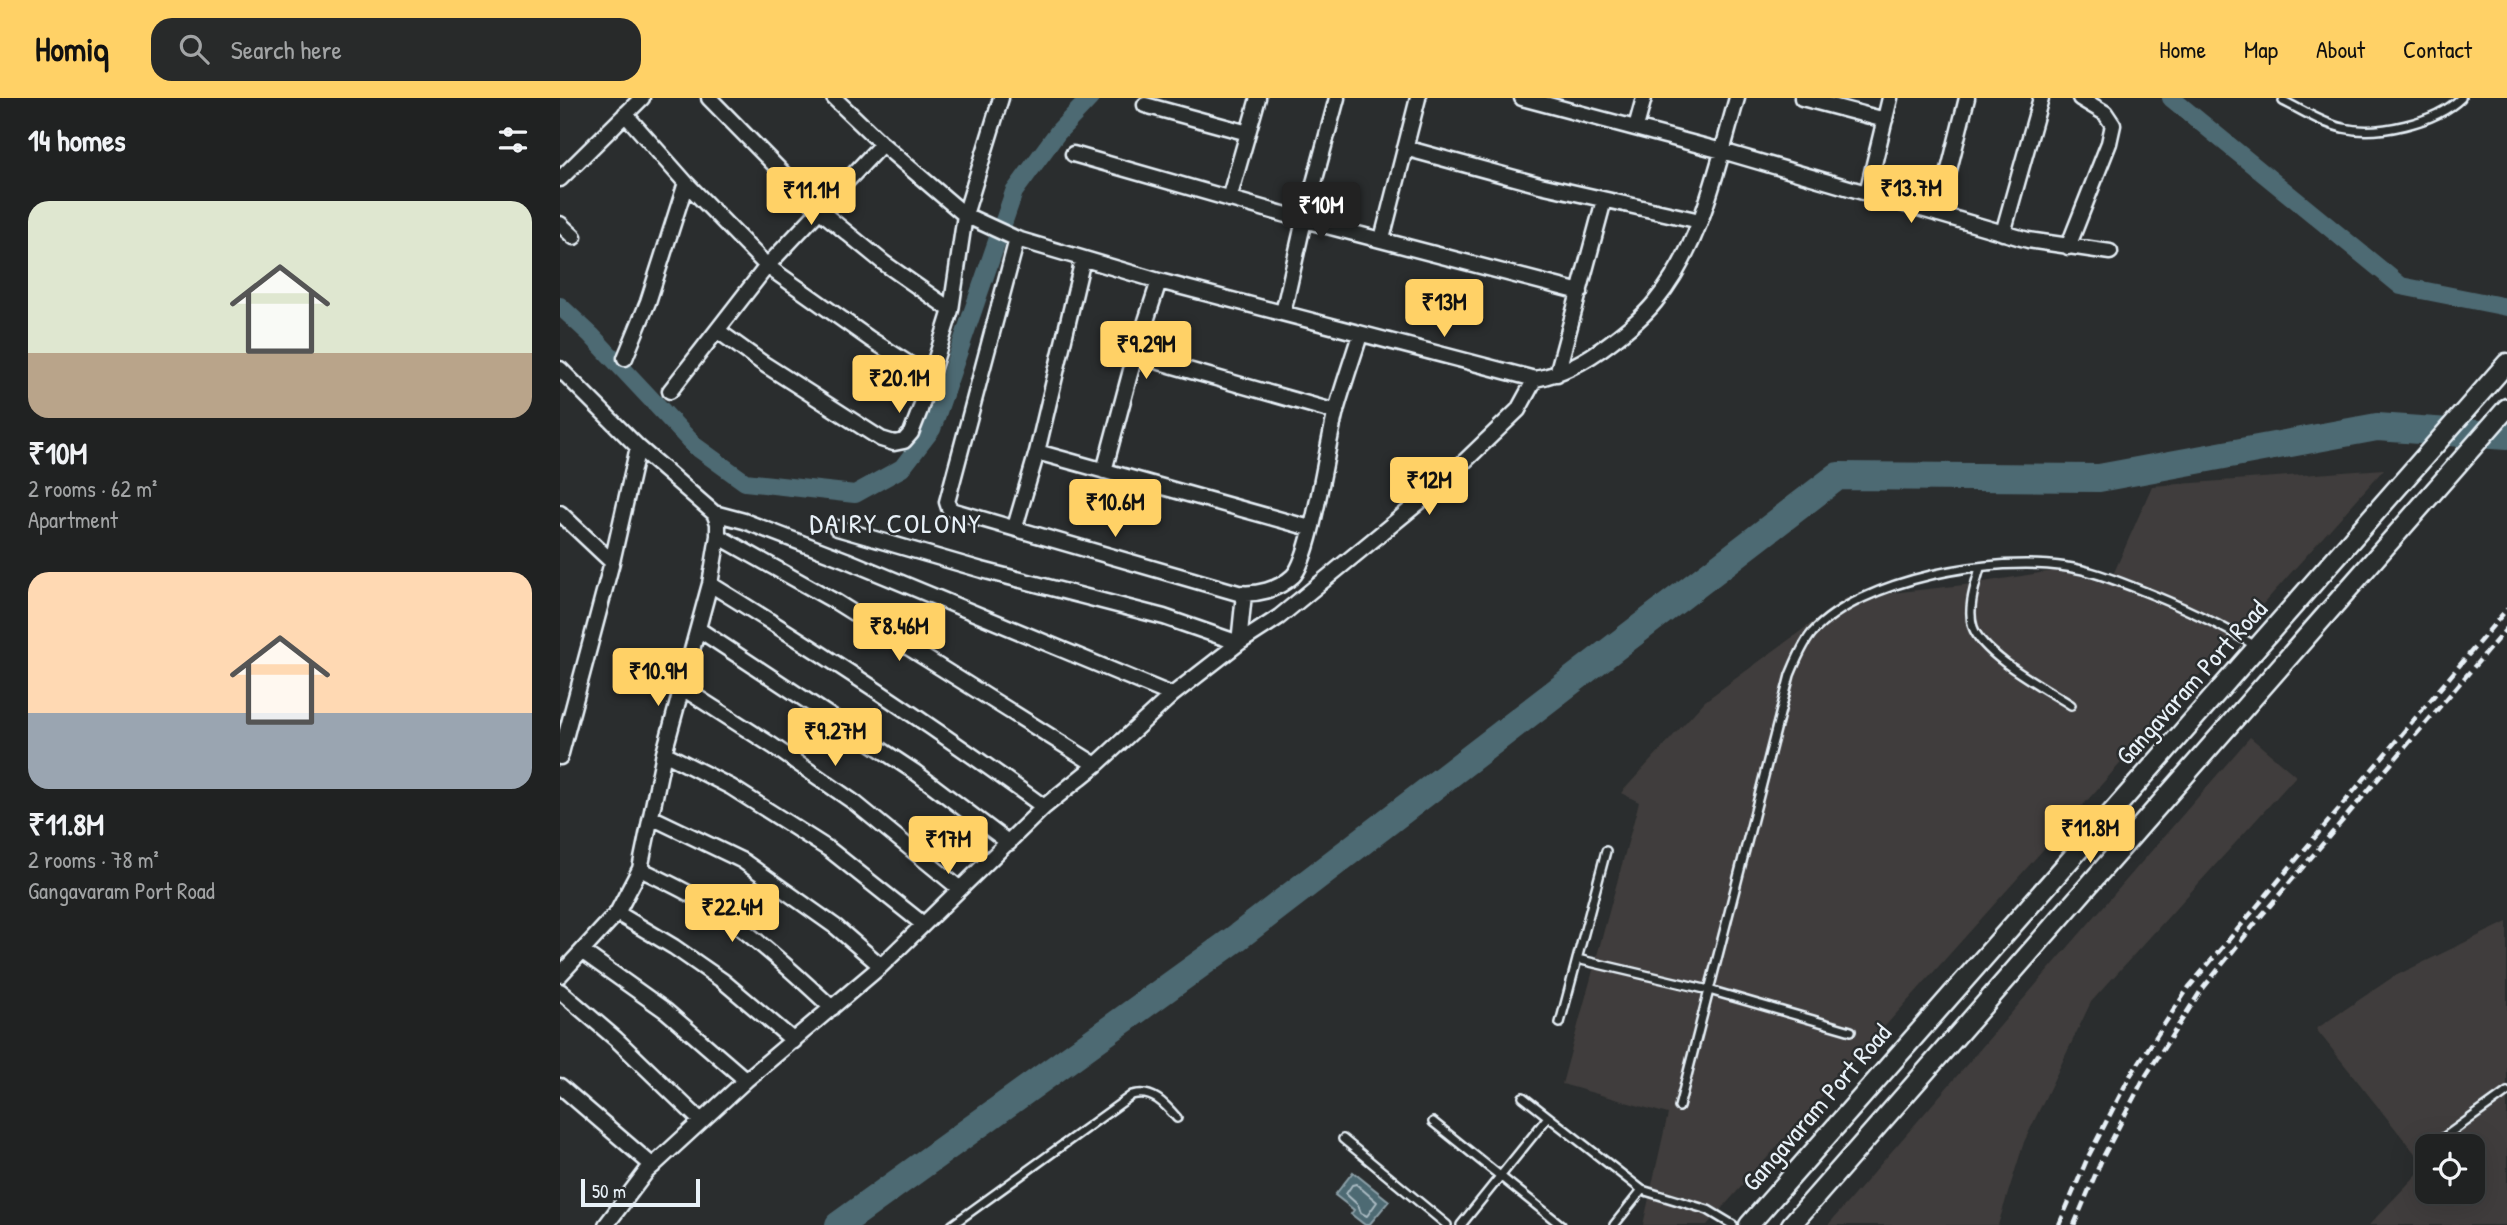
<!DOCTYPE html>
<meta charset="utf-8">
<style>
:root{--surface:#202222;--page:#282a2a;--text:#f1f3f6;--muted:#a2a4a5;--line:#3d3f40;--accent:#ffd166}
body{margin:0;font-family:"Patrick Hand",sans-serif;background:var(--page);color:var(--text);height:100vh;display:flex;flex-direction:column;font-size:26px;white-space:nowrap}
*{box-sizing:border-box;margin:0}
p{font-size:23px;color:var(--muted)}
.icon{flex:none;width:38px;height:38px;fill:none;stroke:currentColor;stroke-width:2;stroke-linecap:round;stroke-linejoin:round}
.map{position:relative;flex:1;overflow:hidden}
.side{display:flex;flex-direction:column;background:var(--surface);width:560px}
.side>*{flex:none}
.controls{position:absolute;left:1855px;top:1036px;display:grid;gap:14px}
.controls a{display:grid;place-items:center;width:70px;height:70px;border-radius:14px;background:var(--surface);box-shadow:0 7px 28px #0002,0 0 0 2px var(--line);font-size:35px}
.scale{position:absolute;left:21px;bottom:18px;width:119px;box-sizing:border-box;padding-left:7px;border:4px solid #e8f1f8;border-top:0;font-size:19px;line-height:24px;white-space:nowrap;color:#e8f1f8;-webkit-text-stroke:5px #2a2d2e;paint-order:stroke}
.price{position:absolute;translate:-50% -60px;padding:0 16px;border-radius:7px;background:var(--accent);color:#111;font-size:23px;line-height:46px;filter:drop-shadow(0 2px 4px #0008)}
.price::after{content:'';position:absolute;left:50%;top:42px;width:21px;height:16px;margin-left:-10px;background:inherit;clip-path:polygon(0 0,100% 0,50% 100%)}
.price.current{background:#222;color:#fff}
ul{padding:0;list-style:none}
li{display:grid;align-content:center;gap:14px;height:371px;padding:0 28px}
li span{display:grid;place-items:center;height:217px;border-radius:21px;color:#555}
li>.icon{margin-inline-start:auto}
span .icon{width:126px;height:126px;fill:#fffc;stroke-width:1}
li b{font-size:30px}
h2{display:flex;justify-content:space-between;align-items:center;height:84px;padding:0 28px;font-size:30px}
header{display:flex;align-items:center;gap:42px;box-sizing:border-box;height:98px;padding:0 35px;background:var(--accent);color:#111}
header strong{font-size:33px}
nav{display:flex;gap:38px;margin-inline-start:auto;font-size:24px}
.search{width:490px;height:63px;background:var(--page);display:flex;align-items:center;gap:18px;box-sizing:border-box;padding:0 24px;border-radius:21px;color:var(--muted);font-size:26px}
main{display:flex;flex:1;min-height:0}
.map>svg:first-child{display:block}
.built{fill:#403d3c;fill-rule:evenodd}
.water{fill:#4e6a73;stroke:#8ca0a8;stroke-width:2}
.lines{fill:none;stroke-linecap:round;stroke-linejoin:round}
.shore{stroke:#aabbc3;stroke-width:2}
.canal{stroke:#4e6a73;stroke-width:18}
.river{stroke:#4e6a73;stroke-width:28}
.service-casing{stroke:#e8f1f8;stroke-width:12}
.minor-casing{stroke:#e8f1f8;stroke-width:19}
.tertiary-casing{stroke:#e8f1f8;stroke-width:23}
.service{stroke:#2a2d2e;stroke-width:7}
.minor{stroke:#2a2d2e;stroke-width:14}
.tertiary{stroke:#2a2d2e;stroke-width:18}
.rail{stroke:#e8f1f8;stroke-width:4.5;stroke-dasharray:10 5;stroke-linecap:butt}
.labels{text-anchor:middle;dominant-baseline:central;stroke-width:5;stroke-linejoin:round;paint-order:stroke}
.street-label{font-size:26px;fill:#e8f1f8;stroke:#2a2d2e}
.neighbourhood-label{font-size:28px;letter-spacing:2px;fill:#e8f1f8;stroke:#2a2d2e}
</style>
<header>
<strong>Homiq</strong>
<div class="search"><svg class="icon" aria-label="search" viewBox="0 0 24 24"><circle cx="10" cy="10" r="6"/><path d="M15 15l6 6"/></svg>Search here</div>
<nav><a>Home</a><a>Map</a><a>About</a><a>Contact</a></nav>
</header>
<main>
<section class="side">
<h2>14 homes<svg class="icon" aria-label="filters" viewBox="0 0 24 24"><path d="M4 7h16M4 17h16"/><circle cx="9" cy="7" r="2"/><circle cx="15" cy="17" r="2"/></svg></h2>
<ul>
<li><span style="background:linear-gradient(#dfe7d0 70%,#b9a48a 0)"><svg class="icon" aria-label="home" viewBox="0 0 24 24"><path d="M3 11l9-7 9 7M6 9v11h12V9"/></svg></span><div><b>₹10M</b><p>2 rooms · 62 m²</p><p>Apartment</p></div></li>
<li><span style="background:linear-gradient(#ffd9b3 65%,#9aa5b1 0)"><svg class="icon" aria-label="home" viewBox="0 0 24 24"><path d="M3 11l9-7 9 7M6 9v11h12V9"/></svg></span><div><b>₹11.8M</b><p>2 rooms · 78 m²</p><p>Gangavaram Port Road</p></div></li>
</ul>
</section>
<div class="map">
<svg width="1947" height="1127" viewBox="0 0 1947 1127">
<rect width="100%" height="100%" fill="#2a2d2e"/>
<filter id="ink" filterUnits="userSpaceOnUse"><feTurbulence type="fractalNoise" baseFrequency=".0143" numOctaves="2"/><feDisplacementMap in="SourceGraphic" scale="14" xChannelSelector="R" yChannelSelector="G"/><feConvolveMatrix kernelMatrix="1 2 1 2 8 2 1 2 1" color-interpolation-filters="sRGB"/></filter>
<g filter="url(#ink)">
<path class="built" d="M 1824,371 L 1147,1127 L 1083,1127 L 1108,1016 L 1002,986 L 1079,704 L 1061,695 L 1145,603 L 1286,500 L 1404,487 L 1499,472 L 1549,486 L 1592,388 Z
M 1690,639 L 1736,678 L 1531,904 L 1464,1044 L 1438,1127 L 1268,1127 Z
M 1947,824 L 1947,1127 L 1809,1127 L 1865,1068 L 1756,931 L 1833,879 ZM 1867,1048 L 1913,1048 L 1913,1094 L 1867,1094 Z"/>
<path class="water" d="M 793,1074 L 829,1103 L 809,1127 L 805,1127 L 791,1116 L 794,1112 L 775,1097 Z"/>
<g class="lines">
<path class="shore" d="M 796,1086 L 817,1104 L 807,1118 L 801,1115 L 798,1107 L 786,1096 L 792,1087 Z"/>
<path class="canal" d="M 1611,0 L 1841,188 L 1947,209
M 0,208 L 31,237 L 135,348 L 185,384 L 295,396 L 342,370 L 372,331 L 454,94 L 498,34 L 530,0"/>
<path class="river" d="M 279,1127 L 675,841 L 1278,378 L 1539,380 L 1817,329 L 1947,338"/>
<g class="service-casing">
<path id="service" d="M 1723,3 C 1742,12 1763,26 1783,30 C 1817,38 1875,25 1901,0
M 1420,470 C 1415,488 1407,511 1413,529 C 1423,558 1485,590 1511,607
M 1017,861 L 1149,892 L 1291,933
M 1000,925 L 1046,753
M 963,999 L 1082,1092 L 1148,1112 L 1173,1127
M 1119,1009 L 1230,577 C 1236,563 1242,547 1252,535 C 1302,480 1436,457 1507,469 C 1529,472 1552,481 1573,489 C 1617,506 1657,524 1697,549
M 873,1024 L 1001,1127
M 1883,1040 L 1947,994
M 783,1041 L 887,1127
M 392,1127 L 572,997 C 592,991 605,1006 617,1020
M 901,1127 L 988,1019
M 1054,1127 L 1082,1092"/>
</g>
<g class="minor-casing">
<path id="minor" d="M 149,0 L 259,112 L 324,165 L 391,212
M 274,0 L 322,46 L 405,117 L 457,141 L 599,183 L 975,281 C 1003,276 1029,261 1051,244 C 1067,232 1083,219 1095,204 C 1142,147 1157,69 1177,0
M 962,0 L 1162,53 L 1468,142 L 1550,154
M 1242,0 L 1325,22
M 585,7 L 688,35
M 65,16 L 126,85 L 207,168 L 310,241 L 371,280
M 1076,29 L 1084,0
M 845,50 L 980,87 L 1140,123
M 513,56 L 744,122 L 1020,194
M 0,81 L 82,0
M 1307,95 L 1330,0
M 669,101 L 698,0
M 1378,116 L 1407,0
M 0,126 L 14,139
M 1443,135 L 1481,0
M 457,141 L 387,404 L 389,410 L 394,413 L 678,495 C 697,497 718,492 733,478 C 752,459 767,346 776,313 C 783,288 792,262 800,237
M 822,141 L 858,0
M 1508,149 L 1549,45 L 1553,27 L 1545,15 L 1520,0
M 723,215 L 744,122 L 777,0
M 158,233 L 204,266 L 321,341 L 334,345 L 344,343 L 351,335 L 360,312 L 391,212 L 405,117 L 441,0
M 575,257 L 776,314
M 65,260 L 88,204 L 126,85
M 0,271 L 78,349 L 154,415 L 158,425 L 158,438 L 150,486 L 104,655 L 80,771 L 57,815 L 0,877
M 997,276 L 1044,102
M 110,293 L 207,168 L 322,46
M 477,354 L 750,430
M 544,373 L 575,257 L 599,183
M 0,415 L 52,464
M 154,415 L 184,423 L 286,462 L 612,597
M 455,429 L 477,354 L 523,161
M 277,430 L 422,472 L 604,519 L 679,545 L 684,496
M 158,438 L 276,504 L 536,667
M 150,486 C 264,556 376,630 484,709
M 138,531 L 355,674 L 449,745
M 121,589 L 213,648 L 295,705 L 400,791
M 104,655 L 171,689 L 270,752 L 363,826
M 0,659 L 52,464 L 78,349
M 91,719 L 183,763 L 276,829 L 321,868
M 80,771 C 109,785 139,799 165,818 C 203,846 237,877 272,910
M 57,815 L 114,849 L 163,883 L 234,943
M 23,854 L 106,913 L 186,982
M 0,893 L 56,941 L 141,1023
M 0,988 L 93,1068
M 46,1127 L 86,1074 L 186,982 L 321,868 L 484,709 L 536,667 L 612,597 L 679,545 L 719,519 L 879,388 L 958,312 L 975,281"/>
</g>
<g class="tertiary-casing">
<path id="tertiary" d="M 1189,1127 L 1947,265
M 1231,1127 L 1947,310"/>
</g>
<use href="#service" class="service"/>
<use href="#minor" class="minor"/>
<use href="#tertiary" class="tertiary"/>
<path class="rail" d="M 1499,1127 L 1528,1059 L 1570,978 L 1629,889 L 1947,511
M 1514,1127 L 1542,1061 L 1583,982 L 1640,894 L 1702,817 L 1947,530"/>
</g>
</g>
<g class="labels">
<g class="street-label">
<text transform="translate(1631 584) rotate(-48)">Gangavaram Port Road</text>
<text transform="translate(1256 1009) rotate(-49)">Gangavaram Port Road</text>
</g>
<g class="neighbourhood-label">
<text x="336" y="425">DAIRY COLONY</text>
</g>
</g>
</svg>
<div class="controls">
<a><svg class="icon" aria-label="locate" viewBox="0 0 24 24"><circle cx="12" cy="12" r="6"/><path d="M12 2v4M12 18v4M2 12h4M18 12h4"/></svg></a>
</div>
<div class="scale">50 m</div>
<b class="price" style="left:1351px;top:127px">₹13.7M</b>
<b class="price" style="left:251px;top:129px">₹11.1M</b>
<b class="price current" style="left:761px;top:144px">₹10M</b>
<b class="price" style="left:884px;top:241px">₹13M</b>
<b class="price" style="left:586px;top:283px">₹9.29M</b>
<b class="price" style="left:339px;top:317px">₹20.1M</b>
<b class="price" style="left:869px;top:419px">₹12M</b>
<b class="price" style="left:555px;top:441px">₹10.6M</b>
<b class="price" style="left:339px;top:565px">₹8.46M</b>
<b class="price" style="left:98px;top:610px">₹10.9M</b>
<b class="price" style="left:275px;top:670px">₹9.27M</b>
<b class="price" style="left:1530px;top:767px">₹11.8M</b>
<b class="price" style="left:388px;top:778px">₹17M</b>
<b class="price" style="left:172px;top:846px">₹22.4M</b>
</div>
</main>
